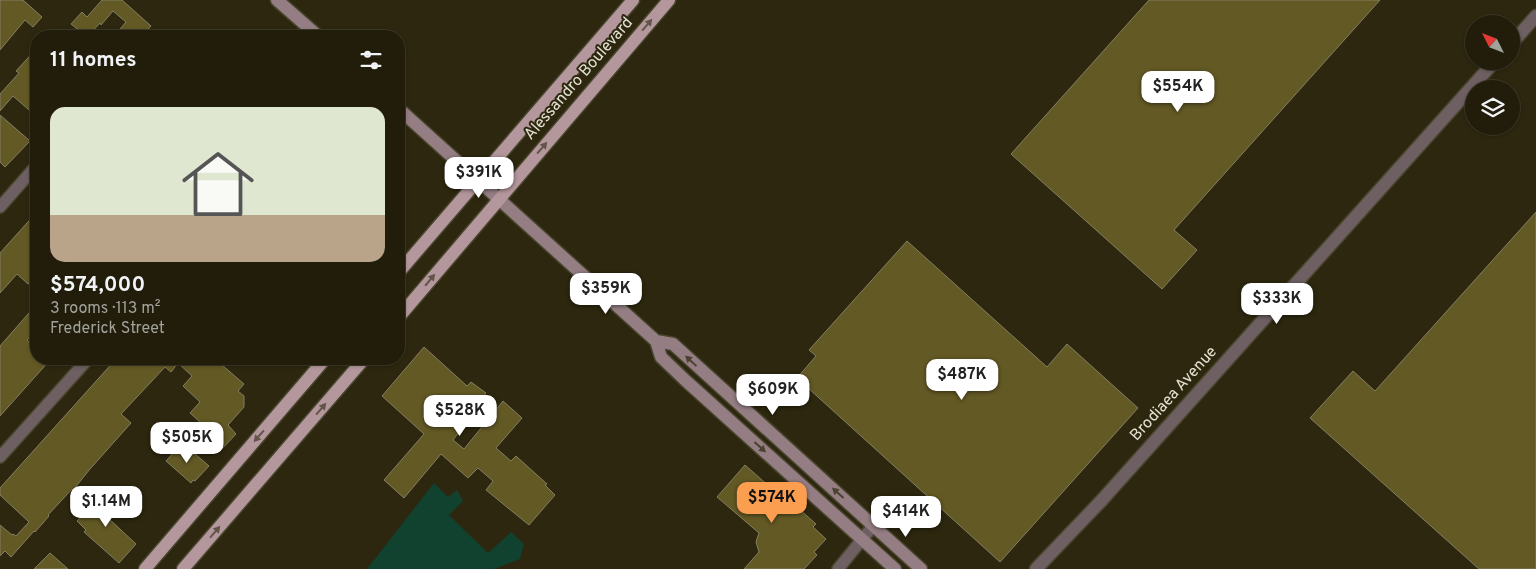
<!DOCTYPE html>
<meta charset="utf-8">
<style>
:root{--surface:#211d0a;--page:#2d2a18;--text:#f1f3f6;--muted:#a2a29c;--line:#3e3b2b;--accent:#fb9e50}
body{margin:0;font-family:Overpass,sans-serif;background:var(--page);color:var(--text);height:100vh;display:flex;flex-direction:column;font-size:19px;white-space:nowrap}
*{box-sizing:border-box;margin:0}
p{font-size:16px;color:var(--muted)}
.icon{flex:none;width:28px;height:28px;fill:none;stroke:currentColor;stroke-width:2;stroke-linecap:round;stroke-linejoin:round}
.map{position:relative;flex:1;overflow:hidden}
.details{position:absolute;left:30px;top:30px;width:375px;height:335px;display:flex;flex-direction:column;background:var(--surface);border-radius:20px;box-shadow:0 1px 4px #0004,0 0 0 1px var(--line)}
.details>*{flex:none}
.needle{width:32px;rotate:312deg}
.controls{position:absolute;left:1465px;top:15px;display:grid;gap:10px}
.controls a{display:grid;place-items:center;width:55px;height:55px;border-radius:50%;background:var(--surface);box-shadow:0 1px 4px #0004,0 0 0 1px var(--line);font-size:25px}
.price{position:absolute;translate:-50% -42px;padding:0 11px;border-radius:10px;background:#fff;color:#222;font-size:16px;line-height:32px;filter:drop-shadow(0 1px 2px #0008)}
.price::after{content:'';position:absolute;left:50%;top:30px;width:15px;height:11px;margin-left:-8px;background:inherit;clip-path:polygon(0 0,100% 0,50% 100%)}
.price.selected{background:var(--accent);color:#111}
ul{padding:0;list-style:none}
li{display:grid;align-content:center;gap:10px;height:265px;padding:0 20px}
li+li{border-top:1px solid var(--line)}
li span{display:grid;place-items:center;height:155px;border-radius:15px;color:#555}
li>.icon{margin-inline-start:auto}
span .icon{width:90px;height:90px;fill:#fffc;stroke-width:1}
li b{font-size:21px}
h2{display:flex;justify-content:space-between;align-items:center;height:60px;padding:0 20px;font-size:21px}
.map>svg:first-child{display:block}
.green{fill:#114230}
.building{fill:#635925;stroke:#847f63}
.lines{fill:none;stroke-linecap:round;stroke-linejoin:round}
.minor-casing{stroke:#49452d;stroke-width:14}
.tertiary-casing{stroke:#49452d;stroke-width:15}
.secondary-casing{stroke:#49452d;stroke-width:15}
.primary-casing{stroke:#49452d;stroke-width:15}
.minor{stroke:#6d5f62;stroke-width:11}
.tertiary{stroke:#6d5f62;stroke-width:12}
.secondary{stroke:#947e84;stroke-width:12}
.primary{stroke:#b3979d;stroke-width:12}
.oneway{fill:#625447}
.oneway2{fill:#4b4131}
.labels{text-anchor:middle;dominant-baseline:central;stroke-width:4;stroke-linejoin:round;paint-order:stroke}
.street-label{font-size:16px;fill:#e3e1d2;stroke:#2c270e}
</style>
<div class="map">
<svg width="1536" height="569" viewBox="0 0 1536 569">
<rect width="100%" height="100%" fill="#2c270e"/>
<path class="green" d="M 434,483 L 448,497 L 457,490 L 463,501 L 449,515 L 488,553 L 511,532 L 524,544 L 520,559 L 494,569 L 367,569 Z"/>
<path class="building" d="M 0,0 L 23,0 L 42,17 L 33,27 L 25,20 L 0,50 Z
M 102,0 L 122,0 L 151,26 L 142,36 L 114,36 L 126,22 L 113,11 L 101,25 L 100,23 L 88,36 L 86,36 L 71,24 L 82,12 L 87,17 Z
M 1149,0 L 1380,0 L 1174,230 L 1197,250 L 1162,289 L 1011,154 Z
M 36,49 L 36,116 L 13,96 L 0,111 L 0,94 L 19,73 L 16,71 Z
M 0,115 L 30,141 L 5,167 L 0,162 Z
M 1536,212 L 1536,569 L 1479,569 L 1310,418 L 1353,371 L 1375,391 Z
M 36,213 L 36,275 L 28,284 L 17,274 L 0,293 L 0,253 Z
M 907,241 L 1047,367 L 1067,344 L 1138,408 L 1000,562 L 797,378 L 816,356 L 809,350 Z
M 36,305 L 36,330 L 27,340 L 36,348 L 36,359 L 51,359 L 0,416 L 0,346 Z
M 424,347 L 467,386 L 471,382 L 486,393 L 482,398 L 484,399 L 453,440 L 464,449 L 503,401 L 522,418 L 496,448 L 511,461 L 516,456 L 547,484 L 545,485 L 555,495 L 529,525 L 486,490 L 493,481 L 478,468 L 468,478 L 441,454 L 404,498 L 384,480 L 424,434 L 382,396 Z
M 116,359 L 228,359 L 222,365 L 244,384 L 238,391 L 244,396 L 244,407 L 228,425 L 236,434 L 219,452 L 206,440 L 212,433 L 190,413 L 200,402 L 183,386 L 192,376 L 178,363 L 171,372 L 165,367 L 121,414 L 131,423 L 90,469 L 73,490 L 72,489 L 48,515 L 49,516 L 35,532 L 34,531 L 11,557 L 5,551 L 0,556 L 0,525 L 12,535 L 13,534 L 16,536 L 29,522 L 0,495 L 0,488 Z
M 181,444 L 192,455 L 194,453 L 209,466 L 195,481 L 193,480 L 191,483 L 166,461 Z
M 745,465 L 796,510 L 798,508 L 816,524 L 813,527 L 826,539 L 814,552 L 817,555 L 804,569 L 744,569 L 759,552 L 756,542 L 759,533 L 717,497 Z
M 105,490 L 118,503 L 106,516 L 136,544 L 119,563 L 84,532 L 86,530 L 77,521 Z
M 50,553 L 68,569 L 34,569 Z"/>
<g class="lines">
<g class="minor-casing">
<path id="minor" d="M 0,207 L 36,166
M 0,457 L 88,359
M 838,569 L 873,526"/>
</g>
<g class="tertiary-casing">
<path id="tertiary" d="M 1511,44 L 1536,16
M 1036,569 L 1102,500 L 1495,61"/>
</g>
<g class="secondary-casing">
<path id="secondary" d="M 277,0 L 318,36
M 399,109 L 656,341 L 661,357 L 685,380 L 895,569
M 656,341 L 673,344 L 921,569"/>
</g>
<g class="primary-casing">
<path id="primary" d="M 399,272 L 633,0
M 399,317 L 669,0
M 145,569 L 325,359
M 183,569 L 364,359"/>
</g>
<use href="#minor" class="minor"/>
<use href="#tertiary" class="tertiary"/>
<use href="#secondary" class="secondary"/>
<use href="#primary" class="primary"/>
</g>
<defs><path id="oneway-solid" d="M-6-.8H1V-3.2L6.5 0L1 3.2V.8H-6Z" transform="scale(1.25)"/></defs>
<g class="oneway">
<use href="#oneway-solid" transform="translate(647 25) rotate(-49)"/>
<use href="#oneway-solid" transform="translate(542 148) rotate(-49)"/>
<use href="#oneway-solid" transform="translate(430 280) rotate(-50)"/>
<use href="#oneway-solid" transform="translate(321 409) rotate(-49)"/>
<use href="#oneway-solid" transform="translate(259 436) rotate(131)"/>
<use href="#oneway-solid" transform="translate(215 532) rotate(-49)"/>
</g>
<g class="oneway2">
<use href="#oneway-solid" transform="translate(691 361) rotate(-137)"/>
<use href="#oneway-solid" transform="translate(760 447) rotate(42)"/>
<use href="#oneway-solid" transform="translate(838 493) rotate(-138)"/>
</g>
<g class="labels">
<g class="street-label">
<text transform="translate(579 79) rotate(-49)">Alessandro Boulevard</text>
<text transform="translate(1174 394) rotate(-48)">Brodiaea Avenue</text>
</g>
</g>
</svg>
<div class="controls">
<a><svg class="needle" viewBox="-14 -14 28 28"><path d="M0-13l5 13h-10z" fill="#e53935"/><path d="M0 13l5-13h-10z" fill="#a2a29c"/></svg></a>
<a><svg class="icon" aria-label="layers" viewBox="0 0 24 24"><path d="M12 4l9 5-9 5-9-5zM3 14l9 5 9-5"/></svg></a>
</div>
<b class="price" style="left:1178px;top:113px">$554K</b>
<b class="price" style="left:479px;top:199px">$391K</b>
<b class="price" style="left:606px;top:315px">$359K</b>
<b class="price" style="left:1277px;top:325px">$333K</b>
<b class="price" style="left:962px;top:401px">$487K</b>
<b class="price" style="left:773px;top:416px">$609K</b>
<b class="price" style="left:460px;top:437px">$528K</b>
<b class="price" style="left:187px;top:464px">$505K</b>
<b class="price selected" style="left:772px;top:524px">$574K</b>
<b class="price" style="left:106px;top:528px">$1.14M</b>
<b class="price" style="left:906px;top:538px">$414K</b>
<section class="details">
<h2>11 homes<svg class="icon" aria-label="filters" viewBox="0 0 24 24"><path d="M4 7h16M4 17h16"/><circle cx="9" cy="7" r="2"/><circle cx="15" cy="17" r="2"/></svg></h2>
<ul>
<li><span style="background:linear-gradient(#dfe7d0 70%,#b9a48a 0)"><svg class="icon" aria-label="home" viewBox="0 0 24 24"><path d="M3 11l9-7 9 7M6 9v11h12V9"/></svg></span><div><b>$574,000</b><p>3 rooms · 113 m²</p><p>Frederick Street</p></div></li>
</ul>
</section>
</div>
